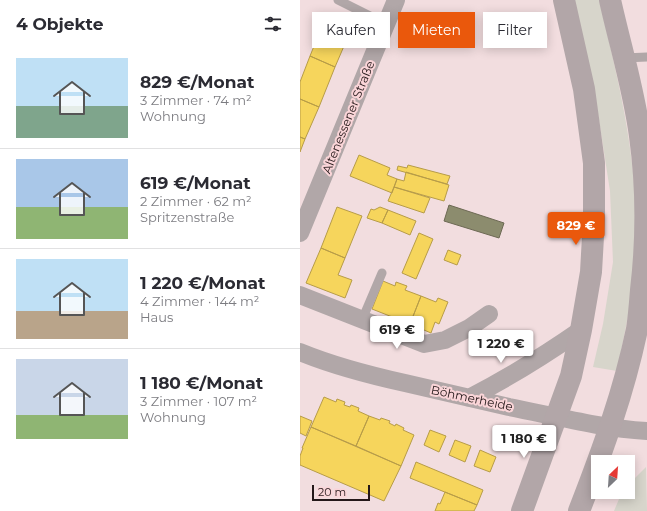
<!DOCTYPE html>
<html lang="de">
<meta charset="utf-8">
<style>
:root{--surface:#fff;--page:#f2f2f3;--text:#2b2b33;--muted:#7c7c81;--line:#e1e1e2;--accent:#ea580c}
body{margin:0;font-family:Montserrat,sans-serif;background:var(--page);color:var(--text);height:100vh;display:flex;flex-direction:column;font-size:15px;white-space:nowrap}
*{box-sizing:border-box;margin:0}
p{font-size:13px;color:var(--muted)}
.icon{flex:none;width:22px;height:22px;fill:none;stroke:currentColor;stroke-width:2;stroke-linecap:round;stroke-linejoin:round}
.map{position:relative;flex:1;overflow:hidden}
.details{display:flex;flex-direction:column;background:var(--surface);width:300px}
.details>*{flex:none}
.hud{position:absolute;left:12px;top:12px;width:275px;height:36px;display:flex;gap:8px}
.needle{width:26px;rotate:25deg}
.tools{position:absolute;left:291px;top:455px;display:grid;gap:8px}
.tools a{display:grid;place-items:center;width:44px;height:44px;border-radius:0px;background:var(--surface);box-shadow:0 2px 10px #0003;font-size:20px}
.scale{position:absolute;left:12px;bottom:10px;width:58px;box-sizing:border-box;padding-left:4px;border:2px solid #241819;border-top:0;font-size:11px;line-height:14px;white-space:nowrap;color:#241819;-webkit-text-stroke:3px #fad5d8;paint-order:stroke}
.price{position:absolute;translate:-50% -34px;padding:0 9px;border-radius:4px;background:#fff;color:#222;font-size:13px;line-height:26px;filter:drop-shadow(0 1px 2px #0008)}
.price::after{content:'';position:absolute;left:50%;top:24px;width:12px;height:9px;margin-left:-6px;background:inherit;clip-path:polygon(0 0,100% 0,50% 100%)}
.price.current{background:var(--accent);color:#fff}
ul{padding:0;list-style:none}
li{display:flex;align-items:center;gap:12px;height:100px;padding:0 16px}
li+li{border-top:1px solid var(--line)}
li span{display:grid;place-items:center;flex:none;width:112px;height:80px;border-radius:0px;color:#555}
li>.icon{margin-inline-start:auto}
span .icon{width:48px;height:48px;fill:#fffc;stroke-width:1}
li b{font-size:17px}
h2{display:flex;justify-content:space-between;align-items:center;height:48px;padding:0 16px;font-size:17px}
.chip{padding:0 14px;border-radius:0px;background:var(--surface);box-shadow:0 2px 10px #0003;font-size:14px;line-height:36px}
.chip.current{background:var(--accent);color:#fff}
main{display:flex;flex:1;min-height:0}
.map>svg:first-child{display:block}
.green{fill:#d7d5cb}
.homes{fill:#f6d55c;stroke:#b79c48}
.industry{fill:#8c8c6e;stroke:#6d6954}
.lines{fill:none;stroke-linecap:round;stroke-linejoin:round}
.lane{stroke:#b1a7a8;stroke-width:9}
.street{stroke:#b1a7a8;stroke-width:18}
.secondary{stroke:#b2a6a8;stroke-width:22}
.labels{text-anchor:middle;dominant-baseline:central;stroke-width:4;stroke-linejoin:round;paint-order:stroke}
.street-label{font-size:12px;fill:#241819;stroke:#fad5d8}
</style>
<main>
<section class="details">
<h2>4 Objekte<svg class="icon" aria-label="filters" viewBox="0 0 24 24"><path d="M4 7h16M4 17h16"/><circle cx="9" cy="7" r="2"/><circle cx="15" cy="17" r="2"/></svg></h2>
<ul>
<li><span style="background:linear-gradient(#bfe0f5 60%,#7fa58c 0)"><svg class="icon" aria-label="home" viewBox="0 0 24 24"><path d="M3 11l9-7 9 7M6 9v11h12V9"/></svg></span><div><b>829 €/Monat</b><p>3 Zimmer · 74 m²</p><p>Wohnung</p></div></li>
<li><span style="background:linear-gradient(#a9c7e8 60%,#8fb573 0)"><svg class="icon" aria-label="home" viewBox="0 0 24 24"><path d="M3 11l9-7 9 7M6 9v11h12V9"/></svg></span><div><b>619 €/Monat</b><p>2 Zimmer · 62 m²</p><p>Spritzenstraße</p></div></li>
<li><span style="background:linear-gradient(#bfe0f5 65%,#b9a48a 0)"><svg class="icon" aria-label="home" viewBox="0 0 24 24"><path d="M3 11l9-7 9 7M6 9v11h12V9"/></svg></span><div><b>1 220 €/Monat</b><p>4 Zimmer · 144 m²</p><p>Haus</p></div></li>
<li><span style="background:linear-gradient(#c9d6e8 70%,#8fb573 0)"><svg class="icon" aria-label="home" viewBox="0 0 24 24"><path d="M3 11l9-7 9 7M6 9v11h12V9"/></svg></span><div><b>1 180 €/Monat</b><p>3 Zimmer · 107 m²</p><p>Wohnung</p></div></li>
</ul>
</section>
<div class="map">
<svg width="347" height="511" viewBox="0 0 347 511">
<rect width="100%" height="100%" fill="#f2dddf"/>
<path class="green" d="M 274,0 L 299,0 C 319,82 339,163 336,248 C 335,289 325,331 317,371 L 293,367 L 303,324 L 313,262 L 310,191 L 294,88 Z
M 346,467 L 347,511 L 314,511 L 322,492 L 328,492 L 328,485 Z"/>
<path class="homes" d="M 27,14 L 53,25 L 35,67 L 10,56 L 21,29 L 19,28 L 21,21 L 24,22 Z
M 10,56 L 35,67 L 19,107 L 0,99 L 0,82 Z
M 0,99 L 19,107 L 5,139 L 0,137 Z
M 0,137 L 5,139 L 0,152 Z
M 59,155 L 90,168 L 87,175 L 97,179 L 92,193 L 50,176 Z
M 108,165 L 150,176 L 147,184 L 97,170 L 98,166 L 107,168 Z
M 106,172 L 149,185 L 144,201 L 94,187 L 97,179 L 104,181 Z
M 94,187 L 130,198 L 124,213 L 88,201 Z
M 37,207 L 62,216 L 45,258 L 21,248 Z
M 80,207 L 88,210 L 82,223 L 67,218 L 71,209 L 74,210 Z
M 88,210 L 116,221 L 110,235 L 82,223 Z
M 119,233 L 133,239 L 116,279 L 102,273 Z
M 21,248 L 45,258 L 38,275 L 52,280 L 45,298 L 6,283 Z
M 148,250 L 161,255 L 157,265 L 144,260 Z
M 83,281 L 95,286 L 96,282 L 107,286 L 105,290 L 121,296 L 110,324 L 72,309 Z
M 121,296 L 136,302 L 138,298 L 148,302 L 139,324 L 135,322 L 131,333 L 110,324 Z
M 24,397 L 36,402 L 37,399 L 45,402 L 44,405 L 50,407 L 51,405 L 59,408 L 58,411 L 69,416 L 56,446 L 11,427 Z
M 0,416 L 12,421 L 6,436 L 0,433 Z
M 69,416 L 80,420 L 81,418 L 90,421 L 89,423 L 95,426 L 96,424 L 104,428 L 103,430 L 114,435 L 101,466 L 56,446 Z
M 11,427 L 101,466 L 84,501 L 0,465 L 0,456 L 3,448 L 2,448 Z
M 130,430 L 146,436 L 139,452 L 124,445 Z
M 155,440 L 171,446 L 165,462 L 149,455 Z
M 180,450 L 196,457 L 190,472 L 174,466 Z
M 116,462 L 183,490 L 177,505 L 110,478 Z
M 145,492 L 177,505 L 174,511 L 135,511 L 138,503 L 140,504 Z"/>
<path class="industry" d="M 149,205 L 204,223 L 199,238 L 144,221 Z"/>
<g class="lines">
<path class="lane" d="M 38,0 L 86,24
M 324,58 L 347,57
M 62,320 L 82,273"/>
<path class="street" d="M 0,233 L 96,0
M 0,295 L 124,344 L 145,340 L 169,328 L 189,314
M 0,352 C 34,366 69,375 105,383 C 140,391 174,399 209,407 C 255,416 300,428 347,431
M 169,398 C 208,378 245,355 281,330"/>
<path class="secondary" d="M 222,511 L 271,376 L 281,330 L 291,272 L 294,219 L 294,163 L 284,89 L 264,0
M 279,511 C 302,452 324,392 337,329 C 339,317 340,303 341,290 C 347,239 347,187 340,136 C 334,90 320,45 310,0"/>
</g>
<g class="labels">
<g class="street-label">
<text transform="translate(48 117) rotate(-68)">Altenessener Straße</text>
<text transform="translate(172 398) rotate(12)">Böhmerheide</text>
</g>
</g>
</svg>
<div class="tools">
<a><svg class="needle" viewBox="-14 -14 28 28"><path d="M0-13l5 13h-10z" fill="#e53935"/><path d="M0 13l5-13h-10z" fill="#7c7c81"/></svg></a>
</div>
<div class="scale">20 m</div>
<b class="price current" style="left:276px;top:246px">829 €</b>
<b class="price" style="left:97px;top:350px">619 €</b>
<b class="price" style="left:201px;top:364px">1 220 €</b>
<b class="price" style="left:224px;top:459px">1 180 €</b>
<div class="hud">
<a class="chip">Kaufen</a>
<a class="chip current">Mieten</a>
<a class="chip">Filter</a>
</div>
</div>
</main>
